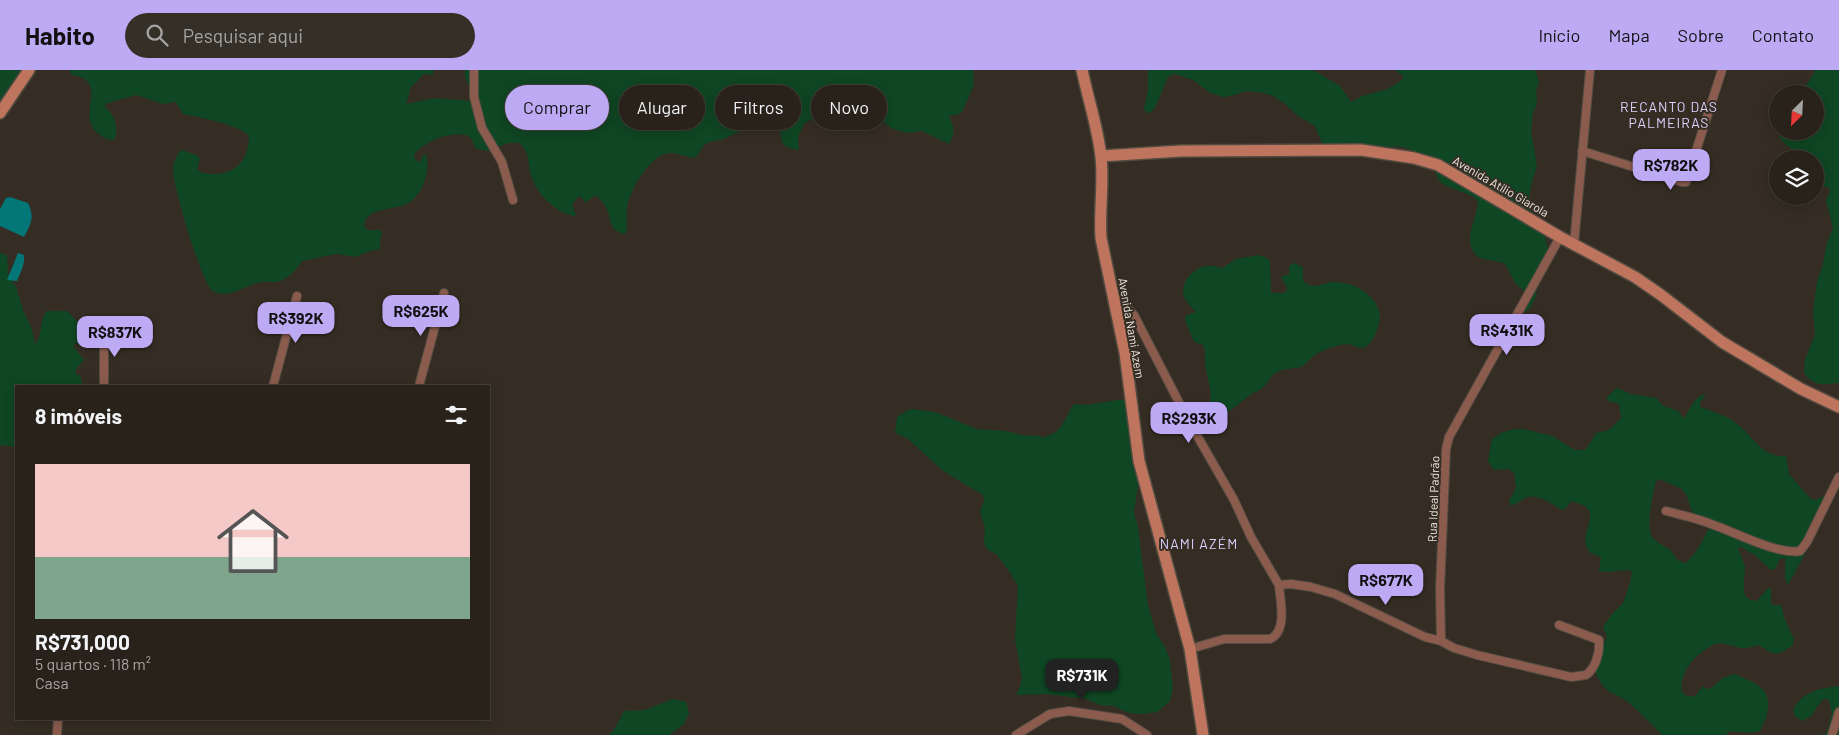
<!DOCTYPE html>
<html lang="pt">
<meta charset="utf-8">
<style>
:root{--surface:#28221a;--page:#342f27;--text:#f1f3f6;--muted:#a5a4a2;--line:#443f39;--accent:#bcaaf5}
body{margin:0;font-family:Barlow,sans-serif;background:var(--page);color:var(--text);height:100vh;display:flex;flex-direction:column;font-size:19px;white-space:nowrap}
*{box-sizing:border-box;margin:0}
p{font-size:16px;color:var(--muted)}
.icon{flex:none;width:28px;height:28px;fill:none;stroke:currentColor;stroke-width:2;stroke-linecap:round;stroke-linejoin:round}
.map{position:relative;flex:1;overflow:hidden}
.side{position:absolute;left:15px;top:315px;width:475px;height:335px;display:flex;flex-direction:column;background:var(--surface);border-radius:0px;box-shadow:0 2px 12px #0003,0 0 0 1px var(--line)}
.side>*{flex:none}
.banner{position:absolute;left:505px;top:15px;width:475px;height:45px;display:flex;gap:10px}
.needle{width:32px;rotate:204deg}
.tools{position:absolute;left:1769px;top:15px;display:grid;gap:10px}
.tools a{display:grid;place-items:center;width:55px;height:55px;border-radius:50%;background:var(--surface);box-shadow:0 2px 12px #0003,0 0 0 1px var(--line);font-size:25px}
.price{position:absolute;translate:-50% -42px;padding:0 11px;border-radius:10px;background:var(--accent);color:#111;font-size:16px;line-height:32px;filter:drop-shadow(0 1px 2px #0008)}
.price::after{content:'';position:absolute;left:50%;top:30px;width:15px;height:11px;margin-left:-8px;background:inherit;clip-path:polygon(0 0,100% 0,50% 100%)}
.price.active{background:#222;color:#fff}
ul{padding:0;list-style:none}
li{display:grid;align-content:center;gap:10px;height:265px;padding:0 20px}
li span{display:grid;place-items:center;height:155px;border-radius:0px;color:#555}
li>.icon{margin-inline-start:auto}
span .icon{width:90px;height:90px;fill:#fffc;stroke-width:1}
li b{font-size:21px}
h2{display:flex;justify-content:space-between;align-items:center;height:60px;padding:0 20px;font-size:21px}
.tag{padding:0 18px;border-radius:22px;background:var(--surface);box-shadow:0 2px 12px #0003,0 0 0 1px var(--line);font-size:18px;line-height:45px}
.tag.active{background:var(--accent);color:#111}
header{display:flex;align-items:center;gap:30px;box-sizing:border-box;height:70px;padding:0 25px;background:var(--accent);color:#111}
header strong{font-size:24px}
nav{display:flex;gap:28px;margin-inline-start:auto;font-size:18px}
.search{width:350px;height:45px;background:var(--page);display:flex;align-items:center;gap:12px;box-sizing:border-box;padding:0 18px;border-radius:28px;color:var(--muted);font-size:19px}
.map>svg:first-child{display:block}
.green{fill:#0f4623;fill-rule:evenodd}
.water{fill:#037678}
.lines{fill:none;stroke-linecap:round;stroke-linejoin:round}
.street-casing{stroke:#524b41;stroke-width:10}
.secondary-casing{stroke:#524b41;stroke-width:14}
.street{stroke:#8b5c4e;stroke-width:8}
.secondary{stroke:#be745d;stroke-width:11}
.labels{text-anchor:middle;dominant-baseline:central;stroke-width:4;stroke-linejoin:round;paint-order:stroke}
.street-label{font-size:12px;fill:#ece7e0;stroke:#352d23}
.neighbourhood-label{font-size:14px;letter-spacing:1px;fill:#dbd2fd;stroke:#352d23}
</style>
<header>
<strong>Habito</strong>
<div class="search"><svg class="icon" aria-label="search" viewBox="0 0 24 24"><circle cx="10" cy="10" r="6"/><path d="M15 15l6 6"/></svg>Pesquisar aqui</div>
<nav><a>Início</a><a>Mapa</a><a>Sobre</a><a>Contato</a></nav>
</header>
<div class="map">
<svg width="1839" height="665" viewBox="0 0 1839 665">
<rect width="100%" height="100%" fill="#352d23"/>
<path class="green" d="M 0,0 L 32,0 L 14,34 L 0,42 Z
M 69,0 L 434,0 L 433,5 L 424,4 L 411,17 L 406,34 L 434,28 L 472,31 C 474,19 463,12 465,0 L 973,0 L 974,15 L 962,42 L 959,44 L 949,46 C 954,58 956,62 949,74 L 922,61 L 907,63 L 893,59 L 872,44 L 859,38 L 846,35 L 832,42 L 816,46 L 804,54 L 798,67 L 799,80 C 784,77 782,77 780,61 L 770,61 L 761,53 C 747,56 736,64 723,69 C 718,71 712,71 707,73 C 700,77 700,85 694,88 C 687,87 678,83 671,83 C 651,82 630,120 627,137 C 626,145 627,153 627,161 L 624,164 C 606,159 613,148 605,136 C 603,132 600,129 597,126 L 594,126 L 585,133 L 581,126 L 577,128 L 572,135 L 576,145 L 574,146 C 555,142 537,125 531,105 C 527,90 531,87 520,73 L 509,73 L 486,81 L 475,78 L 472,69 L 467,65 C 448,62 428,70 414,84 L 415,89 L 418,92 L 421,91 L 423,85 L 426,85 C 431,101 422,129 404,135 C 391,140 367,138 364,155 L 367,160 L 379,160 L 382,162 L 380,170 L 380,179 L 367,182 L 356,187 L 336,184 L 302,191 C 296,200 288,210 276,212 C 271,213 266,211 261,212 C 246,215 229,230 213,221 C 202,215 174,118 173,101 C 173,93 176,86 181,80 L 197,85 L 200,89 L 197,100 C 202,104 207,103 213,104 C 237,105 249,88 249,65 C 230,52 205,49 183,44 L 176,32 L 163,34 L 136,25 L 105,34 L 105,37 C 115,44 119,59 114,70 C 108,70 105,68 100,65 C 73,47 112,10 72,5 Z
M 1148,0 L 1313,0 L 1340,16 L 1351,32 L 1362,26 L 1388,19 L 1403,9 L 1403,6 L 1395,0 L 1535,0 L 1539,12 L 1536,20 L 1537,34 L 1533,43 L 1531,61 L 1537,96 L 1531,115 L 1528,136 L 1545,165 L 1548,181 L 1539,208 L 1535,229 L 1530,238 L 1522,244 L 1525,222 L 1516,214 L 1505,194 C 1496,189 1483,192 1476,185 C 1460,169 1482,140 1477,130 C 1474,125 1451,119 1443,114 C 1434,108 1438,98 1427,90 C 1421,85 1411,79 1403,77 C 1397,76 1390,77 1384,77 C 1366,78 1349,78 1331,79 L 1322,73 L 1315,56 L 1298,46 L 1285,34 L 1273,26 L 1264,23 L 1246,21 L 1231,26 L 1223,27 L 1210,23 L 1193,10 L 1175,4 L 1168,7 L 1155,38 L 1151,42 L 1146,43 L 1144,38 L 1148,21 Z
M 1815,0 L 1839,0 L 1839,313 C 1823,314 1815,318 1804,303 L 1805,290 L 1815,264 L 1813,242 L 1817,212 L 1823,194 L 1827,173 L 1833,158 L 1826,130 L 1830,121 L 1829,118 L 1822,116 L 1815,116 L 1815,89 L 1803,89 L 1781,70 L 1778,61 L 1815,61 L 1815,24 L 1800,24 L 1813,5 Z
M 0,183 L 7,185 L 8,203 L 16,217 L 23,240 L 32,259 L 35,274 C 43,266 39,250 47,241 L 67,241 L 81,255 L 87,274 L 84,276 L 75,273 L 73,276 L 84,290 L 77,298 L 75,304 L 80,305 L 83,316 L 16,316 L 16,377 L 0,375 Z
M 1259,185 L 1267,188 L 1270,192 L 1271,223 C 1277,222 1281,224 1286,222 L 1287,218 L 1281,207 L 1289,204 L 1289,196 L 1294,193 L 1303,197 C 1303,204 1301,211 1307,214 C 1317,219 1323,213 1333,212 C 1352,211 1379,225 1380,247 C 1380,255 1372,278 1362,278 C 1357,278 1352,274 1348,274 C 1339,274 1322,280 1315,285 C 1310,288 1306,295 1301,297 C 1292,299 1284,298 1275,303 C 1270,307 1268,313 1263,317 C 1260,321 1254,322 1250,325 C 1237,334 1229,346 1211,347 L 1210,318 L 1205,295 L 1205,280 L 1203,275 L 1194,272 L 1185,250 L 1186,245 L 1196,242 C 1192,238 1188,233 1185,229 C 1178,215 1192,198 1206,196 C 1211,195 1218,197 1222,198 L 1236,189 Z
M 1617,318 L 1631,324 L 1656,328 L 1664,336 L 1678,341 L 1684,349 C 1689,340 1694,328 1704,324 L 1705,326 L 1700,332 L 1700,337 C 1712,341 1725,345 1736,353 C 1754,366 1761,388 1786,386 L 1789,404 L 1810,428 L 1815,430 L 1825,426 L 1827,427 L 1807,480 L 1788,515 L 1785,508 L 1785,488 L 1780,489 L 1775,499 L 1771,500 L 1756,486 L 1741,477 L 1738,478 C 1740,484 1744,491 1745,498 C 1745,510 1738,531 1757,531 L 1767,519 L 1771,518 L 1771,533 L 1773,535 L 1781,535 L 1785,550 L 1794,569 L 1793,575 L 1784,581 L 1776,584 L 1770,582 L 1759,575 C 1754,576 1748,578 1743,578 C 1733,578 1723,570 1713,575 C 1707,578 1699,584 1694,589 C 1684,598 1671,630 1695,626 L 1703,616 L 1707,619 L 1710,619 L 1723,608 L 1735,604 C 1743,608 1753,611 1760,617 C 1774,627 1767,649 1760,661 C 1743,665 1740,660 1727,662 L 1728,665 L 1662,665 C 1651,654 1640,642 1628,632 C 1621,626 1611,624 1605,618 C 1589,602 1597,584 1607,568 L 1603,557 L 1612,544 L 1623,533 L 1630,513 L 1632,501 C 1621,498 1610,504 1599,501 L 1601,487 C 1598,486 1592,484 1590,482 C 1576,468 1599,449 1586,437 C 1582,434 1576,433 1571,431 L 1567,437 L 1562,440 C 1553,435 1539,424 1528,427 C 1521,429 1518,435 1510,435 L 1509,431 L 1516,418 L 1514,403 L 1508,399 L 1494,400 L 1488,391 L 1492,369 L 1501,363 L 1514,359 L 1524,359 L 1552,366 L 1575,380 L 1585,380 L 1589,375 L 1596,363 L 1609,360 L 1621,348 L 1619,334 L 1609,331 L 1606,328 ZM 1659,409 L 1682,419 L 1687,426 L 1693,444 L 1710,456 C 1703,471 1697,482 1686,493 L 1677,490 C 1671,476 1663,478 1654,469 C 1644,460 1653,423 1656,411 Z
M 1117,330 L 1127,330 L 1144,402 L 1138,416 L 1134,442 L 1138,457 L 1148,536 L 1157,565 L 1165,577 L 1170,590 L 1173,619 L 1170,631 L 1157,642 L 1143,644 L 1129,643 L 1113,636 L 1100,635 L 1086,629 L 1047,624 L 1016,625 L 1020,617 L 1022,608 L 1015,569 L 1018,516 L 1009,501 L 996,484 L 988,480 L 984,474 L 985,458 L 980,442 L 984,430 L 983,425 L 943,401 L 908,369 L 895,363 L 897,347 L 910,339 L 935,342 L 977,359 L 1006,361 L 1021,365 L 1041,366 L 1042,368 C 1047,366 1054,364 1059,359 C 1063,355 1069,341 1074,334 L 1087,335 Z
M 1839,616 L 1839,665 L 1823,665 L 1827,662 L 1832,643 L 1829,630 L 1826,629 L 1822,630 L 1811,646 L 1802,651 L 1795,646 L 1793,641 C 1800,622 1821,618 1839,616 Z
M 673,629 L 686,632 L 689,643 L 684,654 L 669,665 L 609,665 C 614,662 621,647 624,641 L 645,640 Z"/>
<path class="water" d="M 10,127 L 28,133 C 35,148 31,153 24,167 L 0,156 L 0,139 L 6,128 Z
M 18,183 L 24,185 C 25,195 21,201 17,211 L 7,210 Z"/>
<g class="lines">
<g class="street-casing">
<path id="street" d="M 474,0 L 474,27 L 482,58 L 502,92 L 513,130
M 1582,81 L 1682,112 L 1686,112 L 1722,0
M 1574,174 L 1590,0
M 1113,224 L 1134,245 L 1187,348 L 1234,430 L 1251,467 L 1279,515
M 104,316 L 104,260
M 273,316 L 297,226
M 419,316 L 444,223
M 1666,441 C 1681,445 1697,448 1711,454 C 1735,462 1777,485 1800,481 L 1807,472 L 1839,407
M 1441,571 L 1440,519 L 1446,379 L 1449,367 L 1560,167
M 1190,579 L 1224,569 L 1270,569 C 1288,561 1280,530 1279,515 L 1291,514 L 1311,517 L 1335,524 L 1425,567 L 1441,571 L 1454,578 L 1477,585 L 1571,607 L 1586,605 C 1596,598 1600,582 1599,570 L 1559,555
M 57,665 L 58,649
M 1016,665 L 1050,644 L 1069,641 L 1122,649 L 1147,665
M 1832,665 L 1839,642"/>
</g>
<g class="secondary-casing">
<path id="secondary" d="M 1082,0 C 1088,29 1098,58 1101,87 C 1104,114 1099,141 1101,168 L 1125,283 L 1139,391 L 1190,579 L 1203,665
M 0,43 L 29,0
M 1101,86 L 1181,81 L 1361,80 L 1414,88 L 1438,95 L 1560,167 L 1635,207 L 1661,225 L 1722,272 L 1801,319 L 1839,337"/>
</g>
<use href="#street" class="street"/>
<use href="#secondary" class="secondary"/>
</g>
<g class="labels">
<g class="street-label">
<text transform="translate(1501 116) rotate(30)">Avenida Atílio Giarola</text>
<text transform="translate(1132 258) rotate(80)">Avenida Nami Azem</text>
<text transform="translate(1433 429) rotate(-88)">Rua Ideal Padrão</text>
</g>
<g class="neighbourhood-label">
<text x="1669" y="36">RECANTO DAS<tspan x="1669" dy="16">PALMEIRAS</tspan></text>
<text x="1199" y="473">NAMI AZÉM</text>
</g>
</g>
</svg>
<div class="tools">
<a><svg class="needle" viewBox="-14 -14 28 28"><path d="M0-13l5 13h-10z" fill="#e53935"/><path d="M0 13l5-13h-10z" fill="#a5a4a2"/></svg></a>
<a><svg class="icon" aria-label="layers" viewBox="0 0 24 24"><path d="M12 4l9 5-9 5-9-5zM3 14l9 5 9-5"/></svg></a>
</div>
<b class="price" style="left:1671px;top:121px">R$782K</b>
<b class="price" style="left:421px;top:267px">R$625K</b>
<b class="price" style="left:296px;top:274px">R$392K</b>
<b class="price" style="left:1507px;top:286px">R$431K</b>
<b class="price" style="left:115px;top:288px">R$837K</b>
<b class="price" style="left:1189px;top:374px">R$293K</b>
<b class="price" style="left:1386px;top:536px">R$677K</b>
<b class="price active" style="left:1082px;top:631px">R$731K</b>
<div class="banner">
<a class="tag active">Comprar</a>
<a class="tag">Alugar</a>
<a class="tag">Filtros</a>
<a class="tag">Novo</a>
</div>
<section class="side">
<h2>8 imóveis<svg class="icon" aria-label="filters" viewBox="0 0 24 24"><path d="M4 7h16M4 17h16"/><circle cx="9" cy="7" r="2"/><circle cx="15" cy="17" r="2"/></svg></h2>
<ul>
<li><span style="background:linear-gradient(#f6c9c9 60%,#7fa58c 0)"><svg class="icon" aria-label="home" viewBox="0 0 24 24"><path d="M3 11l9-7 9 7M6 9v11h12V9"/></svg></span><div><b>R$731,000</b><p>5 quartos · 118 m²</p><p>Casa</p></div></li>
</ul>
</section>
</div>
